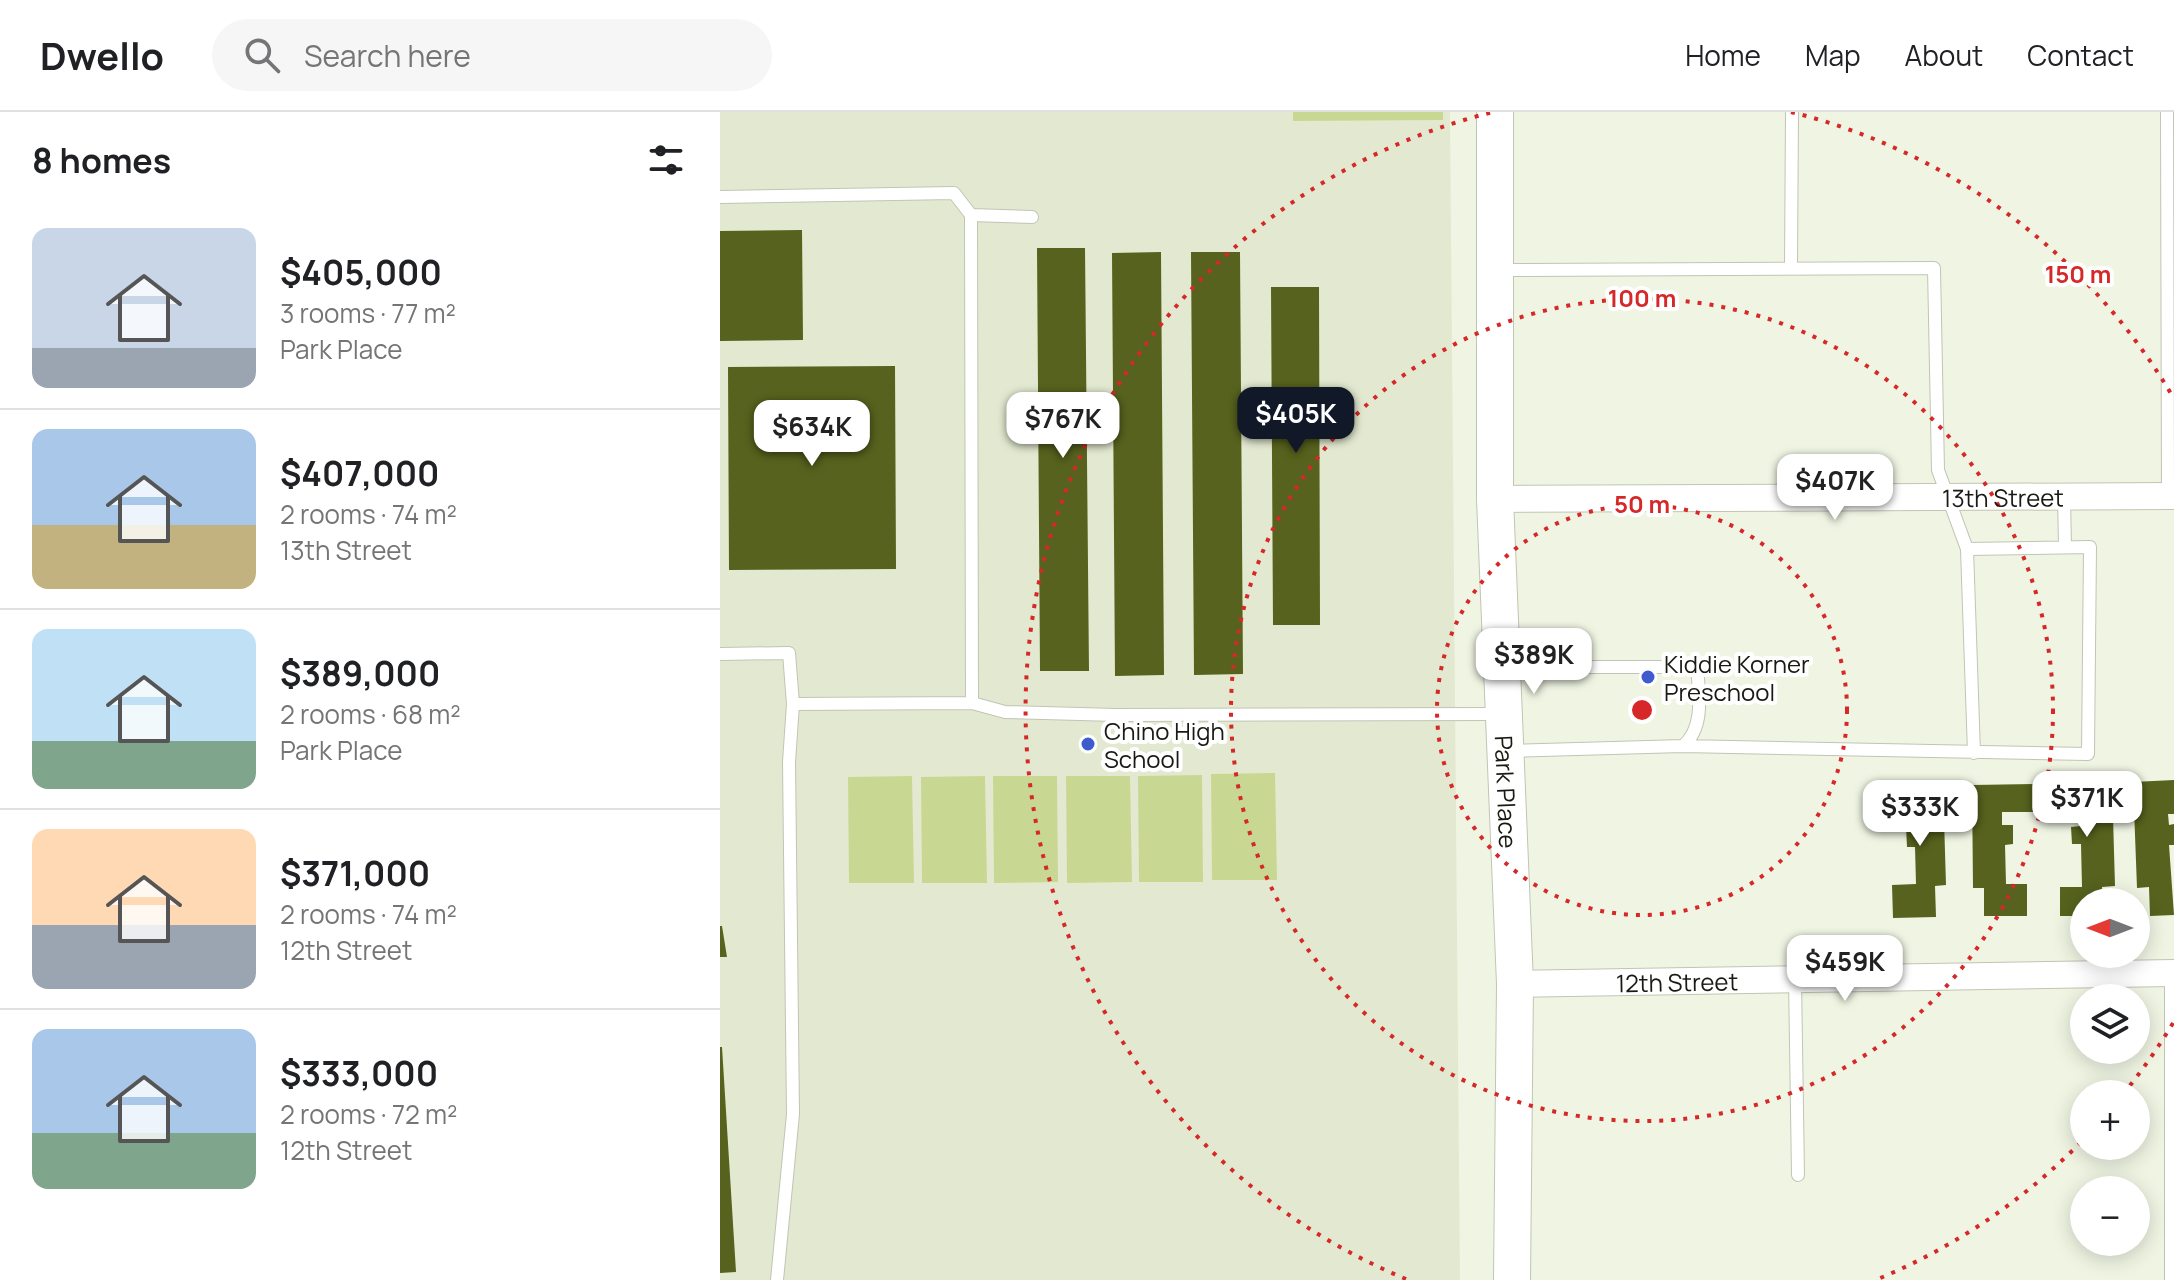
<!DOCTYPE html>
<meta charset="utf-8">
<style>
:root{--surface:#fff;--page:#f6f6f6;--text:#202124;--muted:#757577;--line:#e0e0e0;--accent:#111827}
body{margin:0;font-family:Manrope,sans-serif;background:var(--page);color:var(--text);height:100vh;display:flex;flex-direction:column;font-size:30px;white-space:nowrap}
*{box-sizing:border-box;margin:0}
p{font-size:26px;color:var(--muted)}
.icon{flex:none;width:44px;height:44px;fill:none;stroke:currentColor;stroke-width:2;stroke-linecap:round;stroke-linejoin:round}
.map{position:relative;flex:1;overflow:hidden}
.panel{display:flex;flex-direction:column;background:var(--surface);width:720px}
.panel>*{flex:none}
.needle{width:52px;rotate:270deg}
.buttons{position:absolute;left:1350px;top:776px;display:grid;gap:16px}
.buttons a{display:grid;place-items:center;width:80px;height:80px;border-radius:50%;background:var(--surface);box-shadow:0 4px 20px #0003;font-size:40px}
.price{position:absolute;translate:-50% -68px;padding:0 18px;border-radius:16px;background:#fff;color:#222;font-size:26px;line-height:52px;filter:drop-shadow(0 2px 4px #0008)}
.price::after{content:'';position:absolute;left:50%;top:48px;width:24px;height:18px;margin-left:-12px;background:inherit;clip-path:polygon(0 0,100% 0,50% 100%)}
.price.on{background:var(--accent);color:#fff}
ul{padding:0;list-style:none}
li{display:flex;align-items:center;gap:24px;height:200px;padding:0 32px}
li+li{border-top:2px solid var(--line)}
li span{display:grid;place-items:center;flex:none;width:224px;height:160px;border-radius:16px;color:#555}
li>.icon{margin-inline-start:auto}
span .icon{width:96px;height:96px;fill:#fffc;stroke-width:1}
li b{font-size:34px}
h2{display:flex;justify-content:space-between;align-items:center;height:96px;padding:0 32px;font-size:34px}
header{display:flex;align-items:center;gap:48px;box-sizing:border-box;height:112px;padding:0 40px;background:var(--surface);border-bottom:2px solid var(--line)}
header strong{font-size:38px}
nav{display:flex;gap:44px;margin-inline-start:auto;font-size:28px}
.search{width:560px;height:72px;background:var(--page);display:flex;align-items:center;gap:20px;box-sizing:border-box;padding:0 28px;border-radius:44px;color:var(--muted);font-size:30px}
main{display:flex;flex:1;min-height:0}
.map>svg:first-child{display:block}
.built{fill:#e3e9d0}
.green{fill:#c8d892}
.building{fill:#56621d}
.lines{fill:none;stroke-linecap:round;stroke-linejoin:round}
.lane-casing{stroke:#c0c5b4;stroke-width:14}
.street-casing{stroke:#c0c5b4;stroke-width:28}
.secondary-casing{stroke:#c0c5b4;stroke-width:38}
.lane{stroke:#fff;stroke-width:12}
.street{stroke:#fff;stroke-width:26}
.secondary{stroke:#fff;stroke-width:36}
.ring{fill:none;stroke:#d62828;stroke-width:4;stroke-dasharray:4 8}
.poi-dot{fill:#3f5ccf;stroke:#fff;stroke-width:3}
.labels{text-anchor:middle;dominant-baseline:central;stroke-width:8;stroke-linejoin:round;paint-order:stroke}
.street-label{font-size:24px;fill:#181a13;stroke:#fff}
.poi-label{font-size:24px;fill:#181a13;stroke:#fff;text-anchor:start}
.centre{fill:#d62828;stroke:#fff;stroke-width:4}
.ring-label{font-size:24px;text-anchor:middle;font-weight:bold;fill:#d62828;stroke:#fff;stroke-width:8;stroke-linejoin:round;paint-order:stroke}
</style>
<header>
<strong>Dwello</strong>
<div class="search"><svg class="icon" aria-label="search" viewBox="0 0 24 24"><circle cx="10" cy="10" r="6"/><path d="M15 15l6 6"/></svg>Search here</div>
<nav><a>Home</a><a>Map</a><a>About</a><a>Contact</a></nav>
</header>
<main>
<section class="panel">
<h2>8 homes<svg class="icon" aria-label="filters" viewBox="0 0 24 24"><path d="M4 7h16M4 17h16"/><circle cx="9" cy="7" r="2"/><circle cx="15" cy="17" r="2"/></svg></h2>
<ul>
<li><span style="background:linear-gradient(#c9d6e8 75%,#9aa5b1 0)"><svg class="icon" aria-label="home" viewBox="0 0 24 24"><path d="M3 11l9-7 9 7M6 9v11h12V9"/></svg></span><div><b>$405,000</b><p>3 rooms · 77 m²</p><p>Park Place</p></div></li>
<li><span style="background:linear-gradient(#a9c7e8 60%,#c2b280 0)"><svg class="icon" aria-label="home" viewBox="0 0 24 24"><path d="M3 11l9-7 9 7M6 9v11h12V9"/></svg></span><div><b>$407,000</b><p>2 rooms · 74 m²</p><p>13th Street</p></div></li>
<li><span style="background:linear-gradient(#bfe0f5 70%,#7fa58c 0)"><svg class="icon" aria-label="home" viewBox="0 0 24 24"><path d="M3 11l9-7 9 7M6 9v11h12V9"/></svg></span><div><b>$389,000</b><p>2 rooms · 68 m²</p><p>Park Place</p></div></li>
<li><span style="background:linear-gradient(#ffd9b3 60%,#9aa5b1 0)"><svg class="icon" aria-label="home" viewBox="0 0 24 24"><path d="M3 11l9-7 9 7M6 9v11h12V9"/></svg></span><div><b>$371,000</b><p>2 rooms · 74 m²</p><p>12th Street</p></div></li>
<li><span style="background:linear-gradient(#a9c7e8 65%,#7fa58c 0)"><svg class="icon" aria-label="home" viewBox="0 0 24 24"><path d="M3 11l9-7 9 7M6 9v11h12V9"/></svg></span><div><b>$333,000</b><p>2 rooms · 72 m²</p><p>12th Street</p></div></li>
</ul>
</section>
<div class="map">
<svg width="1454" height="1168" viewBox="0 0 1454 1168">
<rect width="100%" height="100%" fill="#f0f5e3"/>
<path class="built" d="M 0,0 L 730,0 L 740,1168 L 0,1168 Z"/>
<path class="green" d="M 573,0 L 723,0 L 723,8 L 573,9 Z
M 555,661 L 557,768 L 492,768 L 491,662 Z
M 482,663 L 483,770 L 419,770 L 418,664 Z
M 192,664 L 194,771 L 129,771 L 128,665 Z
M 265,664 L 267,771 L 202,771 L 201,665 Z
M 273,664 L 337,664 L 338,770 L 274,771 Z
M 346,664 L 410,664 L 412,770 L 347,771 Z"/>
<path class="building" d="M 82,118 L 83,228 L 0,229 L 0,119 Z
M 317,136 L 365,136 L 369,559 L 320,559 Z
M 441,140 L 444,563 L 395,564 L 392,141 Z
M 471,140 L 520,140 L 523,562 L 474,563 Z
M 551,175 L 599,175 L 600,513 L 553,513 Z
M 175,254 L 176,457 L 9,458 L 8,255 Z
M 1454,668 L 1454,702 L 1448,702 L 1449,713 L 1454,712 L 1454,733 L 1449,733 L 1454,803 L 1430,804 L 1429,775 L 1417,776 L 1413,670 Z
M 1392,670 L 1395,774 L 1382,775 L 1383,790 L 1364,790 L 1364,804 L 1340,804 L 1340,775 L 1362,775 L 1361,732 L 1352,732 L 1351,715 L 1361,714 L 1360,702 L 1327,703 L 1326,671 Z
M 1314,672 L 1314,700 L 1282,700 L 1282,713 L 1293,713 L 1293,732 L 1285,733 L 1286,772 L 1307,772 L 1307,804 L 1264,804 L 1264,776 L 1253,776 L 1252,673 Z
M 1223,674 L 1226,773 L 1215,774 L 1216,805 L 1173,806 L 1172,773 L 1196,772 L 1195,735 L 1187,735 L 1186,714 L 1196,713 L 1196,700 L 1163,701 L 1163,675 Z
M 0,814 L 2,814 L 7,845 L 0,845 Z
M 0,935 L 2,935 L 16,1160 L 0,1161 Z"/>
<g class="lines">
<g class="lane-casing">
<path id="lane" d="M 1447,0 L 1448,384
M 0,85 L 234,81 L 251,103
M 312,105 L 251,103 L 252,591 L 285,600 L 396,603 L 779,602
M 1071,155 L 1072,0
M 779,158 L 1214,156 L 1218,358 L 1247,437 L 1254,641
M 1344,384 L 1345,435
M 0,542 L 69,541 L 73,592 L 69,650 L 73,1002 L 57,1168
M 785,555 L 977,555 C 979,582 985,615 963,634
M 73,592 L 252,591
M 789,639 L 963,634 L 1368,642 L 1370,435 L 1247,437
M 1451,861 L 1451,1168
M 1075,867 L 1078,1063"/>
</g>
<g class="street-casing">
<g id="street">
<path id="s1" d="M 775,387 L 1454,384"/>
<path id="s2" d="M 795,872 L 1454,861"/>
</g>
</g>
<g class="secondary-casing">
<g id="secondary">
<path id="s3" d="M 775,0 L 775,387 L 795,872 L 792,1168"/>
</g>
</g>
<use href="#lane" class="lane"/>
<use href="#street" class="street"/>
<use href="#secondary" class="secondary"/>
</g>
<g class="ring">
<circle cx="922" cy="598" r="205"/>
<circle cx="922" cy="598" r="411"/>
<path d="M1453 911A616 616 0 0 1 1404 981M1361 1030A616 616 0 0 1 1158 1167M686 1167A616 616 0 0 1 773 0M1071 0A616 616 0 0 1 1453 285"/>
</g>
<g class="poi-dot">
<circle cx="928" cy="565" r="8"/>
<circle cx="368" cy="632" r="8"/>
</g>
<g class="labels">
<g class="street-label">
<text stroke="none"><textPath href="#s1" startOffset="508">13th Street</textPath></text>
<text stroke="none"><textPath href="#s3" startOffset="680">Park Place</textPath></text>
<text stroke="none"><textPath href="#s2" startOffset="162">12th Street</textPath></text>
</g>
<g class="poi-label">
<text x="944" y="551">Kiddie Korner<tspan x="944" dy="28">Preschool</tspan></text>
<text x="384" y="618">Chino High<tspan x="384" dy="28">School</tspan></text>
</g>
</g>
<circle cx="922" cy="598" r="12" class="centre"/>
<g class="ring-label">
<text x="1358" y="171">150 m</text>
<text x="922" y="195">100 m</text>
<text x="922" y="401">50 m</text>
</g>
</svg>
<div class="buttons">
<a><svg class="needle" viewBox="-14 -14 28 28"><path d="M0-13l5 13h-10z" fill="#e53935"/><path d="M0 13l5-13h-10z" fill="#757577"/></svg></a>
<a><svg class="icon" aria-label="layers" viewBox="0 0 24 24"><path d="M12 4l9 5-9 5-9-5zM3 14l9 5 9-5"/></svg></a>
<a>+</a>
<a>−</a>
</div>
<b class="price on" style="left:576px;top:343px">$405K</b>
<b class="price" style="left:343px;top:348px">$767K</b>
<b class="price" style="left:92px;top:356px">$634K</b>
<b class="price" style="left:1115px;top:410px">$407K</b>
<b class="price" style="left:814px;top:584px">$389K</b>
<b class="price" style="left:1367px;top:727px">$371K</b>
<b class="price" style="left:1200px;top:736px">$333K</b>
<b class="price" style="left:1125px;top:891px">$459K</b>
</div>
</main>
